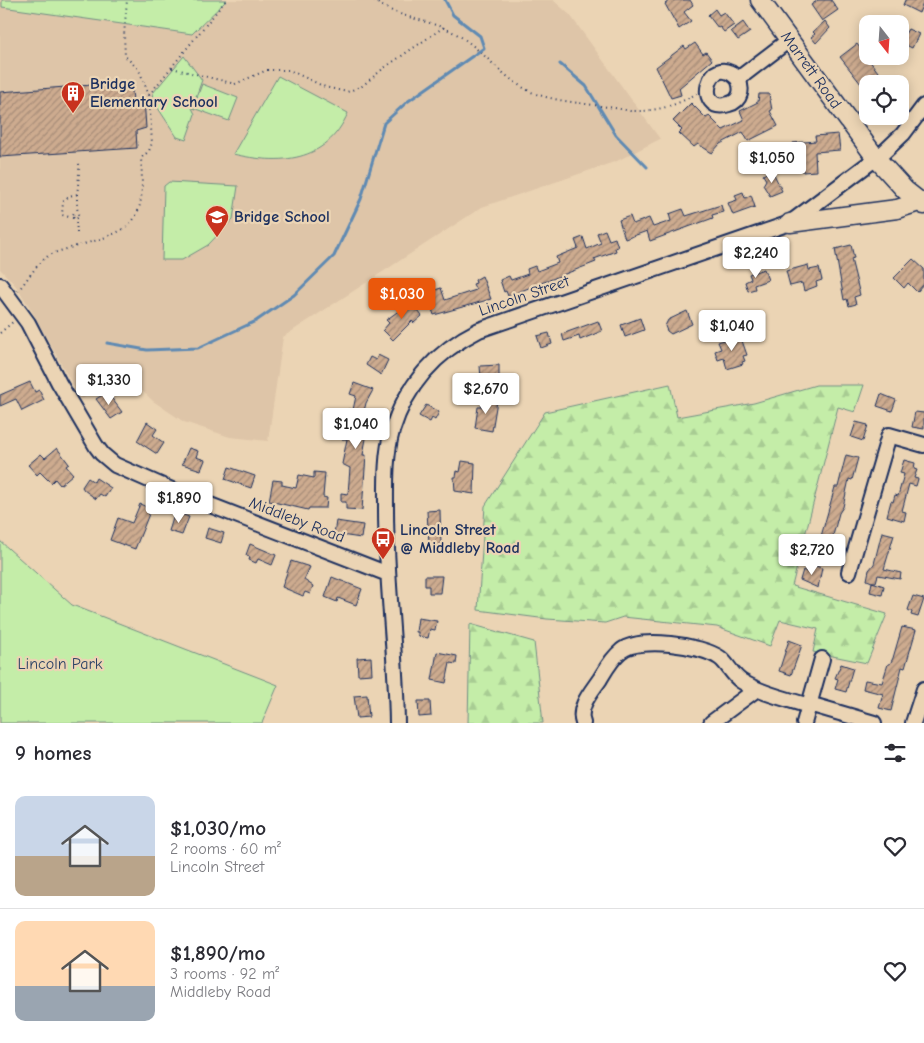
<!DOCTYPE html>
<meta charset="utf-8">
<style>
:root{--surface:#fff;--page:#f2f2f3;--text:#2b2b33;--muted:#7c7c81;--line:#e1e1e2;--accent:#ea580c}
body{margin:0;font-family:"Comic Neue",sans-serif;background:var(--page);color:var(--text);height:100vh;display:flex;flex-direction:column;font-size:19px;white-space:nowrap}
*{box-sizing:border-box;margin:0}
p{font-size:16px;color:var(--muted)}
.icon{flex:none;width:28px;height:28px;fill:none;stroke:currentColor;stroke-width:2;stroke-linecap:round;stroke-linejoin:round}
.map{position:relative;height:723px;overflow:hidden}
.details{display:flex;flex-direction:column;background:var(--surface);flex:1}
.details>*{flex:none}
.needle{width:32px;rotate:163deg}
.tools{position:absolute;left:859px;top:15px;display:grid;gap:10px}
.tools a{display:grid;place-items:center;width:50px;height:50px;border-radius:10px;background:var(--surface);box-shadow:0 2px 12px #0003;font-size:25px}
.price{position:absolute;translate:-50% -42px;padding:0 11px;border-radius:5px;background:#fff;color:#222;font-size:16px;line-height:32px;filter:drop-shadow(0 1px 2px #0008)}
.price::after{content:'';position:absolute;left:50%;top:30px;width:15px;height:11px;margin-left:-8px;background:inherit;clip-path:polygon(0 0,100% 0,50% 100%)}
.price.active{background:var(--accent);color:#fff}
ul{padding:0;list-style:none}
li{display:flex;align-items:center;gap:15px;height:125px;padding:0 15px}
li+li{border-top:1px solid var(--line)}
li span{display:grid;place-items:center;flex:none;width:140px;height:100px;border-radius:10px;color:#555}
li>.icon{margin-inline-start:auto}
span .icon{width:60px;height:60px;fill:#fffc;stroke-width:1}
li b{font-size:21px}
h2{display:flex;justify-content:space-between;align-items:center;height:60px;padding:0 15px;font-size:21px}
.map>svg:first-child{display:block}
.built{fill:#dec5a8}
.forest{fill:url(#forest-firs);stroke:#708e83}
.park{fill:#c4eda8;stroke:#708e83}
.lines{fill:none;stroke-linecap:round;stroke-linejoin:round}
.stream{stroke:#5f8ab3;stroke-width:3}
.building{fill:url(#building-hatch);stroke:#1b2f5e}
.minor-casing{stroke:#1b2f5e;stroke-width:18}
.major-casing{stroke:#1b2f5e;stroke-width:21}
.path{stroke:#1b2f5e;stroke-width:2;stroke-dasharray:1 4;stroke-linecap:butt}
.minor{stroke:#ebd4b4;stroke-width:14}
.major{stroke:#ebd4b4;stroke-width:18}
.labels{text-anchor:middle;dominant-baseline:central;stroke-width:4.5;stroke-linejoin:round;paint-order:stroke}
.street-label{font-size:16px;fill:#1b2f5e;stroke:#ebd4b4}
.poi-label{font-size:16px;font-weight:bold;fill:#1b2f5e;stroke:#ebd4b4;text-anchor:start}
.park-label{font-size:16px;fill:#2c4265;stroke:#ebd4b4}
</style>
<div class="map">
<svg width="924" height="723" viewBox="0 0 924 723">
<defs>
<pattern id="forest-firs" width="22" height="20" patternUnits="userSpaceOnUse" patternTransform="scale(1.25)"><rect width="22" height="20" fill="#c4eda8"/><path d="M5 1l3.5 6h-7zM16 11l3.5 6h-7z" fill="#a8cc93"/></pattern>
<pattern id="building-hatch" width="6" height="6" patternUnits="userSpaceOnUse" patternTransform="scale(1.25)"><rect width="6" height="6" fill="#cdab8f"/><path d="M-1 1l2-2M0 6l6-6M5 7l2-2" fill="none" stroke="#a68c78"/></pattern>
</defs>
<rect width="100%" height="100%" fill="#ebd4b4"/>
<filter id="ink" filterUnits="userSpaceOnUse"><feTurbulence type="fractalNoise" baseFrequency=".02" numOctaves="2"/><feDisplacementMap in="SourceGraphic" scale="10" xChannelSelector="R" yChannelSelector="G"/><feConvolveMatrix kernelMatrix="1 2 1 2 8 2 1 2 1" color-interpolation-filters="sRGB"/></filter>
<g filter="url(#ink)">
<path class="built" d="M 0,0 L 2,0 L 2,6 L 192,34 L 228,0 L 553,0 L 570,15 L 660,139 L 617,161 L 482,207 L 283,337 L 268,441 L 230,437 L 184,422 L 153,401 L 121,371 L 81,400 L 32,311 L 16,286 L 0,269 Z"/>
<path class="forest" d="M 670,384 L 677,417 L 754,403 L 816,385 L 864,385 L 855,412 L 838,407 L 792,586 L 887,614 L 867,663 L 813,652 L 818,629 L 780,620 L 770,646 L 717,627 L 623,617 L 605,623 L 547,619 L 478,610 L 485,506 L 545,412 Z
M 470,624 L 534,642 L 543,723 L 468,723 Z"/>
<path class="park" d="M 2,0 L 227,0 L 192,34 L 2,7 Z
M 184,56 L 202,80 L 192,108 L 195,114 L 186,140 L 177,137 L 152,99 L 153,93 Z
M 278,76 L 348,113 C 326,163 280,165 233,154 Z
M 202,84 L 238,98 L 229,121 L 193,108 Z
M 169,182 L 238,186 L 233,219 L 208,245 L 182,260 L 162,260 L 164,186 Z
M 0,541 L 72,605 L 278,685 L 262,723 L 0,723 Z"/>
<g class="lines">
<path class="stream" d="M 560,64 L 586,86 L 616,135 L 647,167
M 107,343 L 147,350 L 198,348 L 256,321 L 294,295 L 334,256 L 361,199 L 384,123 L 407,102 L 484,48 L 480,36 L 453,15 L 445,0"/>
</g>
<path class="building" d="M 670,0 L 690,0 L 693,5 L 684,12 L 691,21 L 679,29 L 665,4 Z
M 818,0 L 831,0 L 838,10 L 822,21 L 811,5 Z
M 905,0 L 924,0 L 924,1 L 919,13 L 903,5 Z
M 715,9 L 719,15 L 724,12 L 734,25 L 724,32 L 720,27 L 718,28 L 708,15 Z
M 825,21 L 830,28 L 816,43 L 811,37 L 815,34 L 813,32 Z
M 743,22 L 750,32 L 738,40 L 731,31 Z
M 908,29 L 919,34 L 912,48 L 900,42 L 900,32 L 905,34 Z
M 695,43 L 703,54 L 706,52 L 712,60 L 679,88 L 681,95 L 671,98 L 656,67 L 684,46 L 686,49 Z
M 857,44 L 887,84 L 868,84 L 868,93 L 840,57 Z
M 131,82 L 133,100 L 144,99 L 146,128 L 136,131 L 137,148 L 0,157 L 0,92 Z
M 759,94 L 769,94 L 772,110 L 770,111 L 778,126 L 748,141 L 743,132 L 720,144 L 712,153 L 698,144 L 694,147 L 679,133 L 682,130 L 673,121 L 691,103 L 706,118 L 709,116 L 723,130 L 744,120 L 740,111 L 758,102 Z
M 838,134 L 840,150 L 815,152 L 816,171 L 803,172 L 802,160 L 794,161 L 793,143 L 816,141 L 815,136 Z
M 772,170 L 782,191 L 770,196 L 763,185 L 766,180 L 763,175 Z
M 743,192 L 745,198 L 751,195 L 755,207 L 733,215 L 728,203 L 737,200 L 735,195 Z
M 721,205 L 723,212 L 712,215 L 713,218 L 650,241 L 647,231 L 625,239 L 619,220 L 630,216 L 633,224 L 649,218 L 653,227 L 671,221 L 669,214 L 683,209 L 686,216 Z
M 605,230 L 609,240 L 615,238 L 618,247 L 615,248 L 616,251 L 594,259 L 596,262 L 508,296 L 506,291 L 504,292 L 500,280 L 509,276 L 511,280 L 528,274 L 527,269 L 535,266 L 537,271 L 558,263 L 556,257 L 578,248 L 575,240 L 583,237 L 587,249 L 601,243 L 597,233 Z
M 851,245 L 854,258 L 851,259 L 860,295 L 854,297 L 856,304 L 849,306 L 847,299 L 844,300 L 835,249 Z
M 913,259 L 924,269 L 924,284 L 917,292 L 908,283 L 904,288 L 894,278 Z
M 808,265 L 809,270 L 819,268 L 822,280 L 816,282 L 817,286 L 804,291 L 802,283 L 790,286 L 786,271 Z
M 764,269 L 768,280 L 754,285 L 755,289 L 748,291 L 745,282 L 751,279 L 749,274 Z
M 482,276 L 491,299 L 434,315 L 428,297 L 430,297 L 429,292 L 441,288 L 445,300 L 476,290 L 473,284 L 476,283 L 475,280 Z
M 411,302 L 422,316 L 414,323 L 412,321 L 393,340 L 383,330 L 389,323 L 386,320 Z
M 687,311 L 692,324 L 671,334 L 667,331 L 665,326 L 668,320 Z
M 640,318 L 644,330 L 625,337 L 621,325 Z
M 598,321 L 602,331 L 580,340 L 579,336 L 564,341 L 562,334 Z
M 549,333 L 552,344 L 541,348 L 537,336 Z
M 740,335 L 747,355 L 743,356 L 745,361 L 742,362 L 743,364 L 727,369 L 724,358 L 718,360 L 715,351 L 721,349 L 718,342 Z
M 378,355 L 388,360 L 381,375 L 366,365 L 370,357 L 376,360 Z
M 499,365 L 499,378 L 481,378 L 480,366 Z
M 30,382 L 35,392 L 39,390 L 44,400 L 22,411 L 16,399 L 0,406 L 0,395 Z
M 354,383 L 373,390 L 366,403 L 359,432 L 367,433 L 363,455 L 366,455 L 362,510 L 346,509 L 346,502 L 341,502 L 341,493 L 348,494 L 350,468 L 342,464 L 347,439 L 342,439 L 343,431 L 350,432 L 352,419 L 345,417 L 348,409 L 353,410 L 356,396 L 350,394 Z
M 107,392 L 122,412 L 111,419 L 96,399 Z
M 881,394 L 896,400 L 892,411 L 877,406 Z
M 483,399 L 497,401 L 492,431 L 475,428 L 478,407 L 482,407 Z
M 426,405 L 439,412 L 435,420 L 432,418 L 430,422 L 419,416 Z
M 915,412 L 924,413 L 924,429 L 912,427 Z
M 147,422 L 157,429 L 153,435 L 164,443 L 157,454 L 137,441 Z
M 856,422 L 868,425 L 863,441 L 851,437 Z
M 57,448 L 69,464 L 66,466 L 73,474 L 60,485 L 55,479 L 51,483 L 40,472 L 37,475 L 28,465 L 41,454 L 45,458 Z
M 189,448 L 198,451 L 196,457 L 205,460 L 201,470 L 182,464 Z
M 846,455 L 858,458 L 852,480 L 849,479 L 843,507 L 839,513 L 831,543 L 820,540 L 835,487 L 838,487 Z
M 904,460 L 915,463 L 914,469 L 917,470 L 914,478 L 918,479 L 916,486 L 909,484 L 902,511 L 906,512 L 904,521 L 887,516 L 891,501 L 893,502 L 895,495 L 898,496 L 904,474 L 900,473 Z
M 462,461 L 475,463 L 474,494 L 455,491 L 454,477 L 456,477 L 457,471 L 460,472 Z
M 229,467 L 255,476 L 251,488 L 225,479 Z
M 314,472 L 325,473 L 323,497 L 327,498 L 326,508 L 309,508 L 308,510 L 269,501 L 273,480 L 282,481 L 282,485 L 296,488 L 299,475 L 314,478 Z
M 88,478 L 94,482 L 96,478 L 111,488 L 105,497 L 100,494 L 96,499 L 84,490 L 82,487 Z
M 140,504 L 151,509 L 135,549 L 110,540 L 118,518 L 132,523 Z
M 440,510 L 441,546 L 429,546 L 427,511 Z
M 175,512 L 189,517 L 182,535 L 169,531 Z
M 336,521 L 363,525 L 361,538 L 334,534 Z
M 208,528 L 224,533 L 221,543 L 205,538 Z
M 882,532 L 894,535 L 884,569 L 901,573 L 900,579 L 878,575 L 876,582 L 872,582 L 884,586 L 882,595 L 870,592 L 872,582 L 867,580 L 869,570 L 874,564 Z
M 250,544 L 276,555 L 272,565 L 258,559 L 256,563 L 249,560 L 250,557 L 246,555 Z
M 291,561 L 310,567 L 304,580 L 313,586 L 310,594 L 305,592 L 303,596 L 282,587 Z
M 809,564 L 822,568 L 818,588 L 800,580 L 803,570 L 806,572 Z
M 425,576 L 442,576 L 440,593 L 429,593 L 429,586 L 425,586 Z
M 332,577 L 362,589 L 356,605 L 338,598 L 337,602 L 325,597 Z
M 913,596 L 924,599 L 918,617 L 911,615 L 912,612 L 908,610 Z
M 418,618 L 437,621 L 435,630 L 430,629 L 428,638 L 418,636 L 418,632 L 416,632 Z
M 902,627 L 916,630 L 905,668 L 902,667 L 891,711 L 879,708 L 883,694 L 863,689 L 865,680 L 882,683 L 888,664 L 890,664 L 893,658 Z
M 789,640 L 802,645 L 791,675 L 779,671 Z
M 437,652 L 457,656 L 456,664 L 450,663 L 446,683 L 432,680 Z
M 371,657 L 372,674 L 358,675 L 357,658 Z
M 841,664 L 853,668 L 846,692 L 835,689 L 838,679 L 835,678 Z
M 367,695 L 369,717 L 357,718 L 354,696 Z
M 418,701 L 430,701 L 431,716 L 419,717 Z"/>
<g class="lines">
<g class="minor-casing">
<path id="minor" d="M 738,79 C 708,48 693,116 729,104 C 741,101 743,89 738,79 L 789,40
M 0,285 L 28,323 L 59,383 L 96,446 L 102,454 L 115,465 L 174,491 L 388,574
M 849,572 L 889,435 L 924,445
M 809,704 L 874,723
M 397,723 C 396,652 386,581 386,510 C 386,484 385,456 392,431 C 406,385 437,351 479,330 L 790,223 L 883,153 L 903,134 L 924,106
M 583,723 C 577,707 592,691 600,679 C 606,669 612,658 621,651 C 639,636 702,645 720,658 C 728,664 732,675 741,681 C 760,693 787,699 809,706
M 711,723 L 757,689
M 804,723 L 822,659
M 913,723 L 924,689"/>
</g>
<g class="major-casing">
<path id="major" d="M 760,0 L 876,158 L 905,190 L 924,205
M 790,223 L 897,209 L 919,202"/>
</g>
<path class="path" d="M 374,0 C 393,16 422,19 444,28 C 480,42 500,80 536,94 C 566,104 599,104 630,111 C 654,112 677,106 697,93
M 172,68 L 235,84 L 267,70 L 289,70 L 325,87 L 347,92 L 362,86 L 384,68 L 444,27
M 149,95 L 226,0
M 73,218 L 62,215 L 63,202 L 69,196 L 78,194
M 74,218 L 72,216 L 76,210
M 77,233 L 76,219 L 79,217 C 74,202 80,181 79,163
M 18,291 C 26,281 35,267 45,258 C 53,252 67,249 77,246 C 138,229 145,222 141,158 L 149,151 L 152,143 L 149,95 L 139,70 L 125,56 L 124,35 L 127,0
M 0,333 L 14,321"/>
<use href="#minor" class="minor"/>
<use href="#major" class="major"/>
</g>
</g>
<defs>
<g id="building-pin" transform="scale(1.25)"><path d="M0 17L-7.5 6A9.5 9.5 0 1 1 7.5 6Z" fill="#c8321e" stroke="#ebd4b4"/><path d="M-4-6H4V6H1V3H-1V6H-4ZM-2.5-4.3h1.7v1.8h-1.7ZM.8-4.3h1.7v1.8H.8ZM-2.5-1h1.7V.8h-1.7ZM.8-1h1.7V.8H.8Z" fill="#fff"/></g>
<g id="school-pin" transform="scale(1.25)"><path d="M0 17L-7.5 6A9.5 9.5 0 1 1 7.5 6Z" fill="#c8321e" stroke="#ebd4b4"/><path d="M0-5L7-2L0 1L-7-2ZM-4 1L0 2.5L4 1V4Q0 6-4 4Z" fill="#fff"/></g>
<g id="bus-pin" transform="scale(1.25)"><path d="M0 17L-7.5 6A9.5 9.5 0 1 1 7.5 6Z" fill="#c8321e" stroke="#ebd4b4"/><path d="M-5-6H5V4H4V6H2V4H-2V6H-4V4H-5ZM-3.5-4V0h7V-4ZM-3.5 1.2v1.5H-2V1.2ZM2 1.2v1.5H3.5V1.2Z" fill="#fff"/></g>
</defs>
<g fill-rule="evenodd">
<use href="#building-pin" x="73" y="93"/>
<use href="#school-pin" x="217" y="217"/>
<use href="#bus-pin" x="383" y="539"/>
</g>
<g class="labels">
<g class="street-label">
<text transform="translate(811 70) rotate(54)">Marrett Road</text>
<text transform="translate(524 296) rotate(-19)">Lincoln Street</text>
<text transform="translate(297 520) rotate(21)">Middleby Road</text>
</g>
<g class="poi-label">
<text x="90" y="84">Bridge<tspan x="90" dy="18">Elementary School</tspan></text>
<text x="234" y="217">Bridge School</text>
<text x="400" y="530">Lincoln Street<tspan x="400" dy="18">@ Middleby Road</tspan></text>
</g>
<g class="park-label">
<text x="60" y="664">Lincoln Park</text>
</g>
</g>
</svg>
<div class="tools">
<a><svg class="needle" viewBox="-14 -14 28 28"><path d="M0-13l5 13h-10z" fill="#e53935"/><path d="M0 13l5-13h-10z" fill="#7c7c81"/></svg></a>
<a><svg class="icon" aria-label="locate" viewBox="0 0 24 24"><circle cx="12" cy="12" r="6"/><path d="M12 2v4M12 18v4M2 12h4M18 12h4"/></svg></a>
</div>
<b class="price" style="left:772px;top:184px">$1,050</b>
<b class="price" style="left:756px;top:279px">$2,240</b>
<b class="price active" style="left:402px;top:320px">$1,030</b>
<b class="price" style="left:732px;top:352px">$1,040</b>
<b class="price" style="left:109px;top:406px">$1,330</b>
<b class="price" style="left:486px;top:415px">$2,670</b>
<b class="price" style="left:356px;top:450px">$1,040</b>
<b class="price" style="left:179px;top:524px">$1,890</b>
<b class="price" style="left:812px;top:576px">$2,720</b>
</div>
<section class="details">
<h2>9 homes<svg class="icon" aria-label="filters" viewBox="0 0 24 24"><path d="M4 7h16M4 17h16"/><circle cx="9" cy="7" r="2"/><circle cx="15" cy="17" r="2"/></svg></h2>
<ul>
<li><span style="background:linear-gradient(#c9d6e8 60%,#b9a48a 0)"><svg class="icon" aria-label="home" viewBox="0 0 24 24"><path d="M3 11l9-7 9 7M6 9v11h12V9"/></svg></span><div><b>$1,030/mo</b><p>2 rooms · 60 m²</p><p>Lincoln Street</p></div><svg class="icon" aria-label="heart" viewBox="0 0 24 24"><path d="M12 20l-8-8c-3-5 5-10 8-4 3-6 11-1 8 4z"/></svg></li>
<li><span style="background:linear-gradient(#ffd9b3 65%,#9aa5b1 0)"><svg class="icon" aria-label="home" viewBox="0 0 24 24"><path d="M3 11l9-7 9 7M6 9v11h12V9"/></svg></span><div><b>$1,890/mo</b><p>3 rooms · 92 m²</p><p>Middleby Road</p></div><svg class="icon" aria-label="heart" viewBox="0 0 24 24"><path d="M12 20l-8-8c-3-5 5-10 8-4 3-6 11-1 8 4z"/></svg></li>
</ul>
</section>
